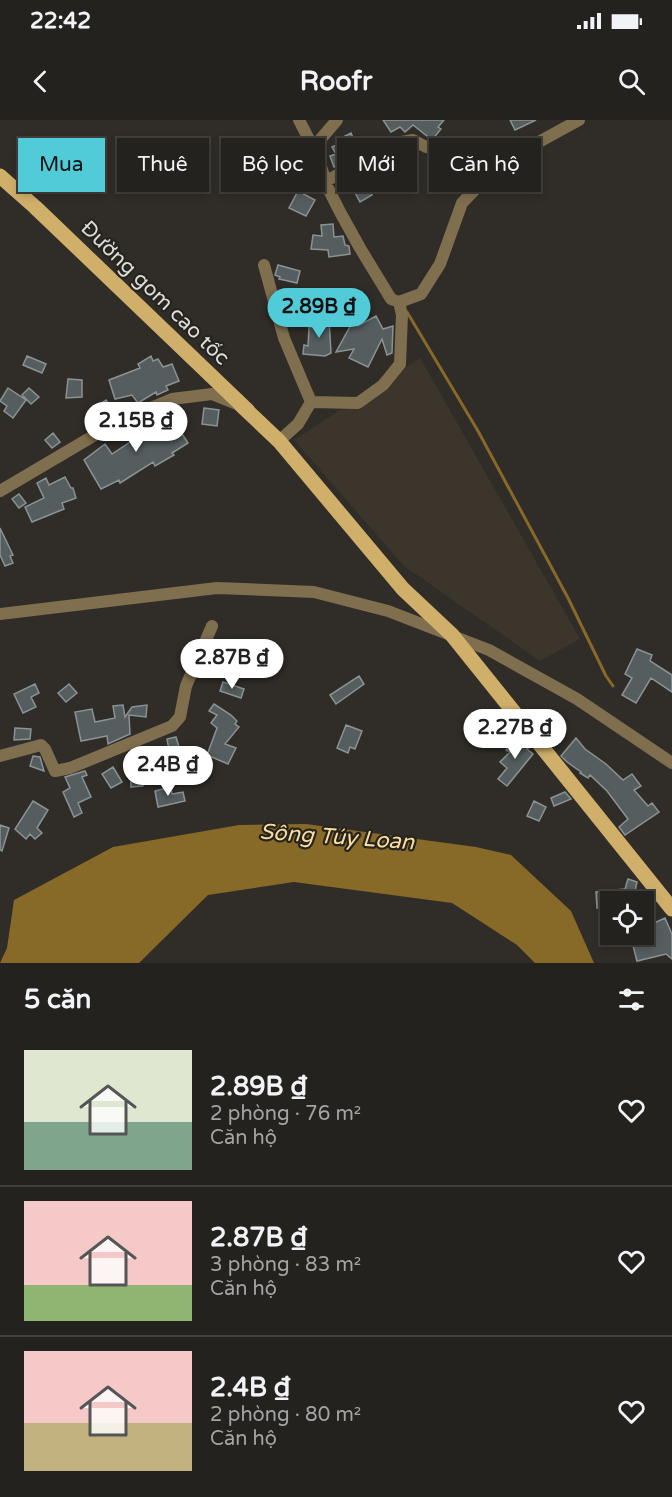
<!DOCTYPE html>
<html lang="vi">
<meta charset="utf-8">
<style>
:root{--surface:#24221e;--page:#302f2b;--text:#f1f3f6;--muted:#a3a4a4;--line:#413f3c;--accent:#52cbd9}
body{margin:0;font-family:"Varela Round",sans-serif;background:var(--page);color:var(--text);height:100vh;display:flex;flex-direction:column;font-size:22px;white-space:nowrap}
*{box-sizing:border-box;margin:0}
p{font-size:20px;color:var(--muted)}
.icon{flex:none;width:33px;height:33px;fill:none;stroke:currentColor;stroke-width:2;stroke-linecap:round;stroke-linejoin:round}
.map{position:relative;height:843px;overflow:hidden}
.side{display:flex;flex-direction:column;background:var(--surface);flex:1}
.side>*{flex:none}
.banner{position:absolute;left:18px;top:18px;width:636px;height:54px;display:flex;gap:12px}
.tools{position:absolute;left:600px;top:771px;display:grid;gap:12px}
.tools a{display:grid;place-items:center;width:54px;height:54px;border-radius:0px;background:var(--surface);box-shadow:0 3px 9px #0003,0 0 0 2px var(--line);font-size:30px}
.price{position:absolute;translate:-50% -51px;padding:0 14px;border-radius:21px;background:#fff;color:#222;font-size:20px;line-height:39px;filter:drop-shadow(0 2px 3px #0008)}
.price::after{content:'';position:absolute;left:50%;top:36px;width:18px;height:14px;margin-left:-9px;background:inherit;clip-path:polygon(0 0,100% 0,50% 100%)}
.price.selected{background:var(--accent);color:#111}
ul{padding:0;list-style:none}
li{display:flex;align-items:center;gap:18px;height:150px;padding:0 24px}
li+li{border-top:2px solid var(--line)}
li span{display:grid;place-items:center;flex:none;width:168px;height:120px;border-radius:0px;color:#555}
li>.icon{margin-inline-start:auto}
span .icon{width:72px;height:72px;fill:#fffc;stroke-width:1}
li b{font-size:26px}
h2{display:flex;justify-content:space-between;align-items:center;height:72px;padding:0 24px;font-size:26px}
.tag{padding:0 21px;border-radius:0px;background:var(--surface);box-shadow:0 3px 9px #0003,0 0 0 2px var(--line);font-size:21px;line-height:54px}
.tag.selected{background:var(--accent);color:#111}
.status{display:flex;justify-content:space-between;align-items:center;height:42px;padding:0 30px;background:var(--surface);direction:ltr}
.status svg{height:16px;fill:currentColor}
header{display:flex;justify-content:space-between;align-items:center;height:78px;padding:0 24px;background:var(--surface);font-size:27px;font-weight:700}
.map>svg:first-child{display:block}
.built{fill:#3b352b}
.water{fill:#876928}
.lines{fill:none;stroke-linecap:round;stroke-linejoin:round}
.stream{stroke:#876928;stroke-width:3}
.building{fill:#555d5e;stroke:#8a9394;stroke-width:1.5}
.minor{stroke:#7f6f4e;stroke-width:12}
.major{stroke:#d0af6a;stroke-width:15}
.labels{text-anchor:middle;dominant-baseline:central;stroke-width:4.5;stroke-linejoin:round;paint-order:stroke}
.street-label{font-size:21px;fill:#dfddd9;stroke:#26241e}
.water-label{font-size:22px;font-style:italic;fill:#fcdd9f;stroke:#26241e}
</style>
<div class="status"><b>22:42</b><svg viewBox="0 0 49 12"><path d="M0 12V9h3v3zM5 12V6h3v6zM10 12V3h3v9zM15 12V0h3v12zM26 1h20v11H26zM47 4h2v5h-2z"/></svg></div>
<header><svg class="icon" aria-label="back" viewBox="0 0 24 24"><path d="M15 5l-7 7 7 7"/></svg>Roofr<svg class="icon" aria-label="search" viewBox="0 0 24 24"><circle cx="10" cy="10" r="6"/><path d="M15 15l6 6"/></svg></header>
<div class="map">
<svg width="672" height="843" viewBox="0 0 672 843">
<rect width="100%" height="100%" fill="#302d28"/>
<path class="built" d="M 420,238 L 580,519 L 540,541 L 404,446 L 294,320 Z"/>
<path class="water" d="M 306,704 L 476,727 L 511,735 L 571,791 L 594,843 L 535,843 L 517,825 L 452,783 L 294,762 L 208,775 L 139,843 L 0,843 L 7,828 L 14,780 L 113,727 L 239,705 Z"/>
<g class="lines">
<path class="stream" d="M 407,192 L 478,311 L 568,478 L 606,556 L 613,566"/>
</g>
<path class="building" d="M 383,0 L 444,0 L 438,7 L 441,9 L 432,20 L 413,5 L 405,12 L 400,7 L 391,12 Z
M 510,0 L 536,0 L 515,10 Z
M 351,13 L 359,33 L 334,47 L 330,36 L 336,34 L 332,27 L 345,21 L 343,17 Z
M 267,17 L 273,41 L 245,48 L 243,40 L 240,41 L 239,36 L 239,24 L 253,24 L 252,21 Z
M 298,42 L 300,52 L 288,53 L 286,44 Z
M 364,61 L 372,75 L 360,82 L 352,67 Z
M 298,71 L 315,80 L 306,96 L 289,88 Z
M 333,104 L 334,117 L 343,116 L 345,125 L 349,126 L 350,134 L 329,137 L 328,130 L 311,129 L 313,115 L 322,116 L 321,105 Z
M 278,145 L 300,151 L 297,163 L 279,159 L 280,157 L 275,155 Z
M 376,196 L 383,209 L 393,206 L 392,233 L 387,235 L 382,219 L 368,247 L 349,238 L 354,229 L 336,232 L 352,203 L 358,206 Z
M 329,199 L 331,233 L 325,236 L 303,234 L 304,225 L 308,226 L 309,207 L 316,208 L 315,200 Z
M 27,236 L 46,244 L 42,253 L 23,245 Z
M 151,236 L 153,241 L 158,239 L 163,247 L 172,244 L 179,261 L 166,266 L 168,270 L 157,275 L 156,272 L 138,283 L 132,275 L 115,279 L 109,260 L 140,248 L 138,244 Z
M 68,259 L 82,260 L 82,277 L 66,278 Z
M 8,268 L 26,280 L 13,298 L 4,291 L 7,286 L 0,281 Z
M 29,268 L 39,277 L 31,284 L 22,275 Z
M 106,280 L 114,291 L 104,298 L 96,287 Z
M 204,288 L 219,290 L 217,306 L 202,304 Z
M 163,296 L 169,304 L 174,301 L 188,323 L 172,333 L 174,335 L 155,346 L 153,342 L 120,363 L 119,360 L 101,369 L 84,340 L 105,324 L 112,334 L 145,312 L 142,308 Z
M 53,313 L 60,322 L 52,328 L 45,320 Z
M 65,357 L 71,368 L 73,368 L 76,378 L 62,383 L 64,389 L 32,402 L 25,387 L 44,378 L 37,363 L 46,358 L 49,365 Z
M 19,374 L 26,383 L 19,388 L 12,379 Z
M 0,408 L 13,435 L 10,436 L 13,443 L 5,446 L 0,435 Z
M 637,529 L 652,535 L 650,541 L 672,555 L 672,572 L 651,558 L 636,583 L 622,575 L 632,558 L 625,554 Z
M 359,556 L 364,564 L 336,584 L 330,575 Z
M 223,562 L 244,569 L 241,578 L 220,571 Z
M 35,564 L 39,573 L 31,577 L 36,587 L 23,593 L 14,574 Z
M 69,564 L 77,573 L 66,582 L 58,573 Z
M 214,584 L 231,595 L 237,601 L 235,604 L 239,607 L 225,624 L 236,628 L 228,644 L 207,635 L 217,608 L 211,603 L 217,595 L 209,591 Z
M 123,585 L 125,597 L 132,587 L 147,585 L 146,597 L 129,595 L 130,614 L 108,624 L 107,616 L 81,621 L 75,592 L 92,589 L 95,602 L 115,598 L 113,586 Z
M 346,605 L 362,611 L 355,629 L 350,627 L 348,633 L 337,628 Z
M 15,608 L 31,609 L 30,619 L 14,620 Z
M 518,616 L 530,627 L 527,629 L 533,634 L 507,666 L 498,659 L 507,648 L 500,642 L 510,632 L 506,630 Z
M 176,617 L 179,627 L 169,630 L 167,619 Z
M 576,618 L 585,629 L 606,644 L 623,660 L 632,654 L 641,666 L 634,670 L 648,686 L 652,683 L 659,692 L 625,715 L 619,707 L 628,699 L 607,671 L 590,655 L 588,658 L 580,653 L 581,652 L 567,642 L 561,636 Z
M 174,635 L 182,650 L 170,655 L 164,640 Z
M 33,636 L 40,637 L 44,651 L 30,646 Z
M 142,643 L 143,666 L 131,667 L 130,644 Z
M 113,647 L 122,662 L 111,668 L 102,654 Z
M 85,651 L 87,655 L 82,657 L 91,677 L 78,683 L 82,693 L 74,697 L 63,672 L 70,668 L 65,657 Z
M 171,667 L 172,674 L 183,672 L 185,681 L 158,687 L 155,671 Z
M 565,672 L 571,679 L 554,686 L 551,678 Z
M 33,681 L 48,690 L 37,708 L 42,713 L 35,719 L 30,714 L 26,719 L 15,709 Z
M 534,681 L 546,687 L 539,701 L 527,696 Z
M 0,705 L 9,708 L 2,731 L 0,730 Z
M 628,759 L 637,762 L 635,771 L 645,770 L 648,774 L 648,781 L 610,782 L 610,787 L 597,788 L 596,772 L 625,769 Z
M 665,798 L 672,814 L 672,839 L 666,834 L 637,841 L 630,814 L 644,814 L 654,810 L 652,804 Z"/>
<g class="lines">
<path class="minor" d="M 299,0 L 318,37 L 328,68 L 340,92 L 360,128 L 391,179 L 399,182 L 421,174 L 440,144 L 462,83 L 490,54 L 526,29 L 579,0
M 313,28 L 337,0
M 326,61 L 358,44 L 384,25 L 413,20 L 426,27
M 264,145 L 284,218 L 311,282
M 279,321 L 298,304 L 311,282 L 358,283 L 383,265 L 400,244 L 402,195 L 399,182
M 0,371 L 117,302 L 172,279 L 212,274 L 239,285
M 0,494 L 217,468 L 314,472 L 388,491 L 489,530 L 577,579 L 672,643
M 0,636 L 41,625 L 45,629 L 55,651 L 70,648 L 172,606 L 180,597 L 186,566 L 212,506"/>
<path class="major" d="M 0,56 L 35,87 L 248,291
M 241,285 L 279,321 L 403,469 L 452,515 L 672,789"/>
</g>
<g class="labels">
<g class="street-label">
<text transform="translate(155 173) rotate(44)">Đường gom cao tốc</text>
</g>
<g class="water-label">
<text transform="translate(337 717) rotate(4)">Sông Túy Loan</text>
</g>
</g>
</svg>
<div class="tools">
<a><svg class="icon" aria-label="locate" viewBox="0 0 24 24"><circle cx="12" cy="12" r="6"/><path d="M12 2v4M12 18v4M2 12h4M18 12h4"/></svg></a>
</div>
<b class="price selected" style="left:319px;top:219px">2.89B ₫</b>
<b class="price" style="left:136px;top:333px">2.15B ₫</b>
<b class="price" style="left:232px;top:570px">2.87B ₫</b>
<b class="price" style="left:515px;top:640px">2.27B ₫</b>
<b class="price" style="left:168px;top:677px">2.4B ₫</b>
<div class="banner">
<a class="tag selected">Mua</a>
<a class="tag">Thuê</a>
<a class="tag">Bộ lọc</a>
<a class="tag">Mới</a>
<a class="tag">Căn hộ</a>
</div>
</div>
<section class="side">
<h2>5 căn<svg class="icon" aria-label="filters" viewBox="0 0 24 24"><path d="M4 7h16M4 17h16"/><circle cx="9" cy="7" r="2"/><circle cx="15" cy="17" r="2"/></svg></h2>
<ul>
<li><span style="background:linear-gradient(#dfe7d0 60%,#7fa58c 0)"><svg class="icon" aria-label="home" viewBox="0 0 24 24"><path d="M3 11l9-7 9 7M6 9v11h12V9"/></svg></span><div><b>2.89B ₫</b><p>2 phòng · 76 m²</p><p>Căn hộ</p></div><svg class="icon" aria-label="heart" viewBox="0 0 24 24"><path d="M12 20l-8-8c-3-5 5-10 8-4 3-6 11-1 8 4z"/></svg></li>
<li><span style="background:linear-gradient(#f6c9c9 70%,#8fb573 0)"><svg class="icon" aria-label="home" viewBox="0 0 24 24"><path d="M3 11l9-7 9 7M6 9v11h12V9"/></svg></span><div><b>2.87B ₫</b><p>3 phòng · 83 m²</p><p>Căn hộ</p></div><svg class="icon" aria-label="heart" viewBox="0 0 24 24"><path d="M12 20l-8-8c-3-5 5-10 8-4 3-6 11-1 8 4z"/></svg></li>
<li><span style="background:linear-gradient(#f6c9c9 60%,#c2b280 0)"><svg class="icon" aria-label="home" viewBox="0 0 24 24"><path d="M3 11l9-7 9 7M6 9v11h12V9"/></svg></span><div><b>2.4B ₫</b><p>2 phòng · 80 m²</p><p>Căn hộ</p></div><svg class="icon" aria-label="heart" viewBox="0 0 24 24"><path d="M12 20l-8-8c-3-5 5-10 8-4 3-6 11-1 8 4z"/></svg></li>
</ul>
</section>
